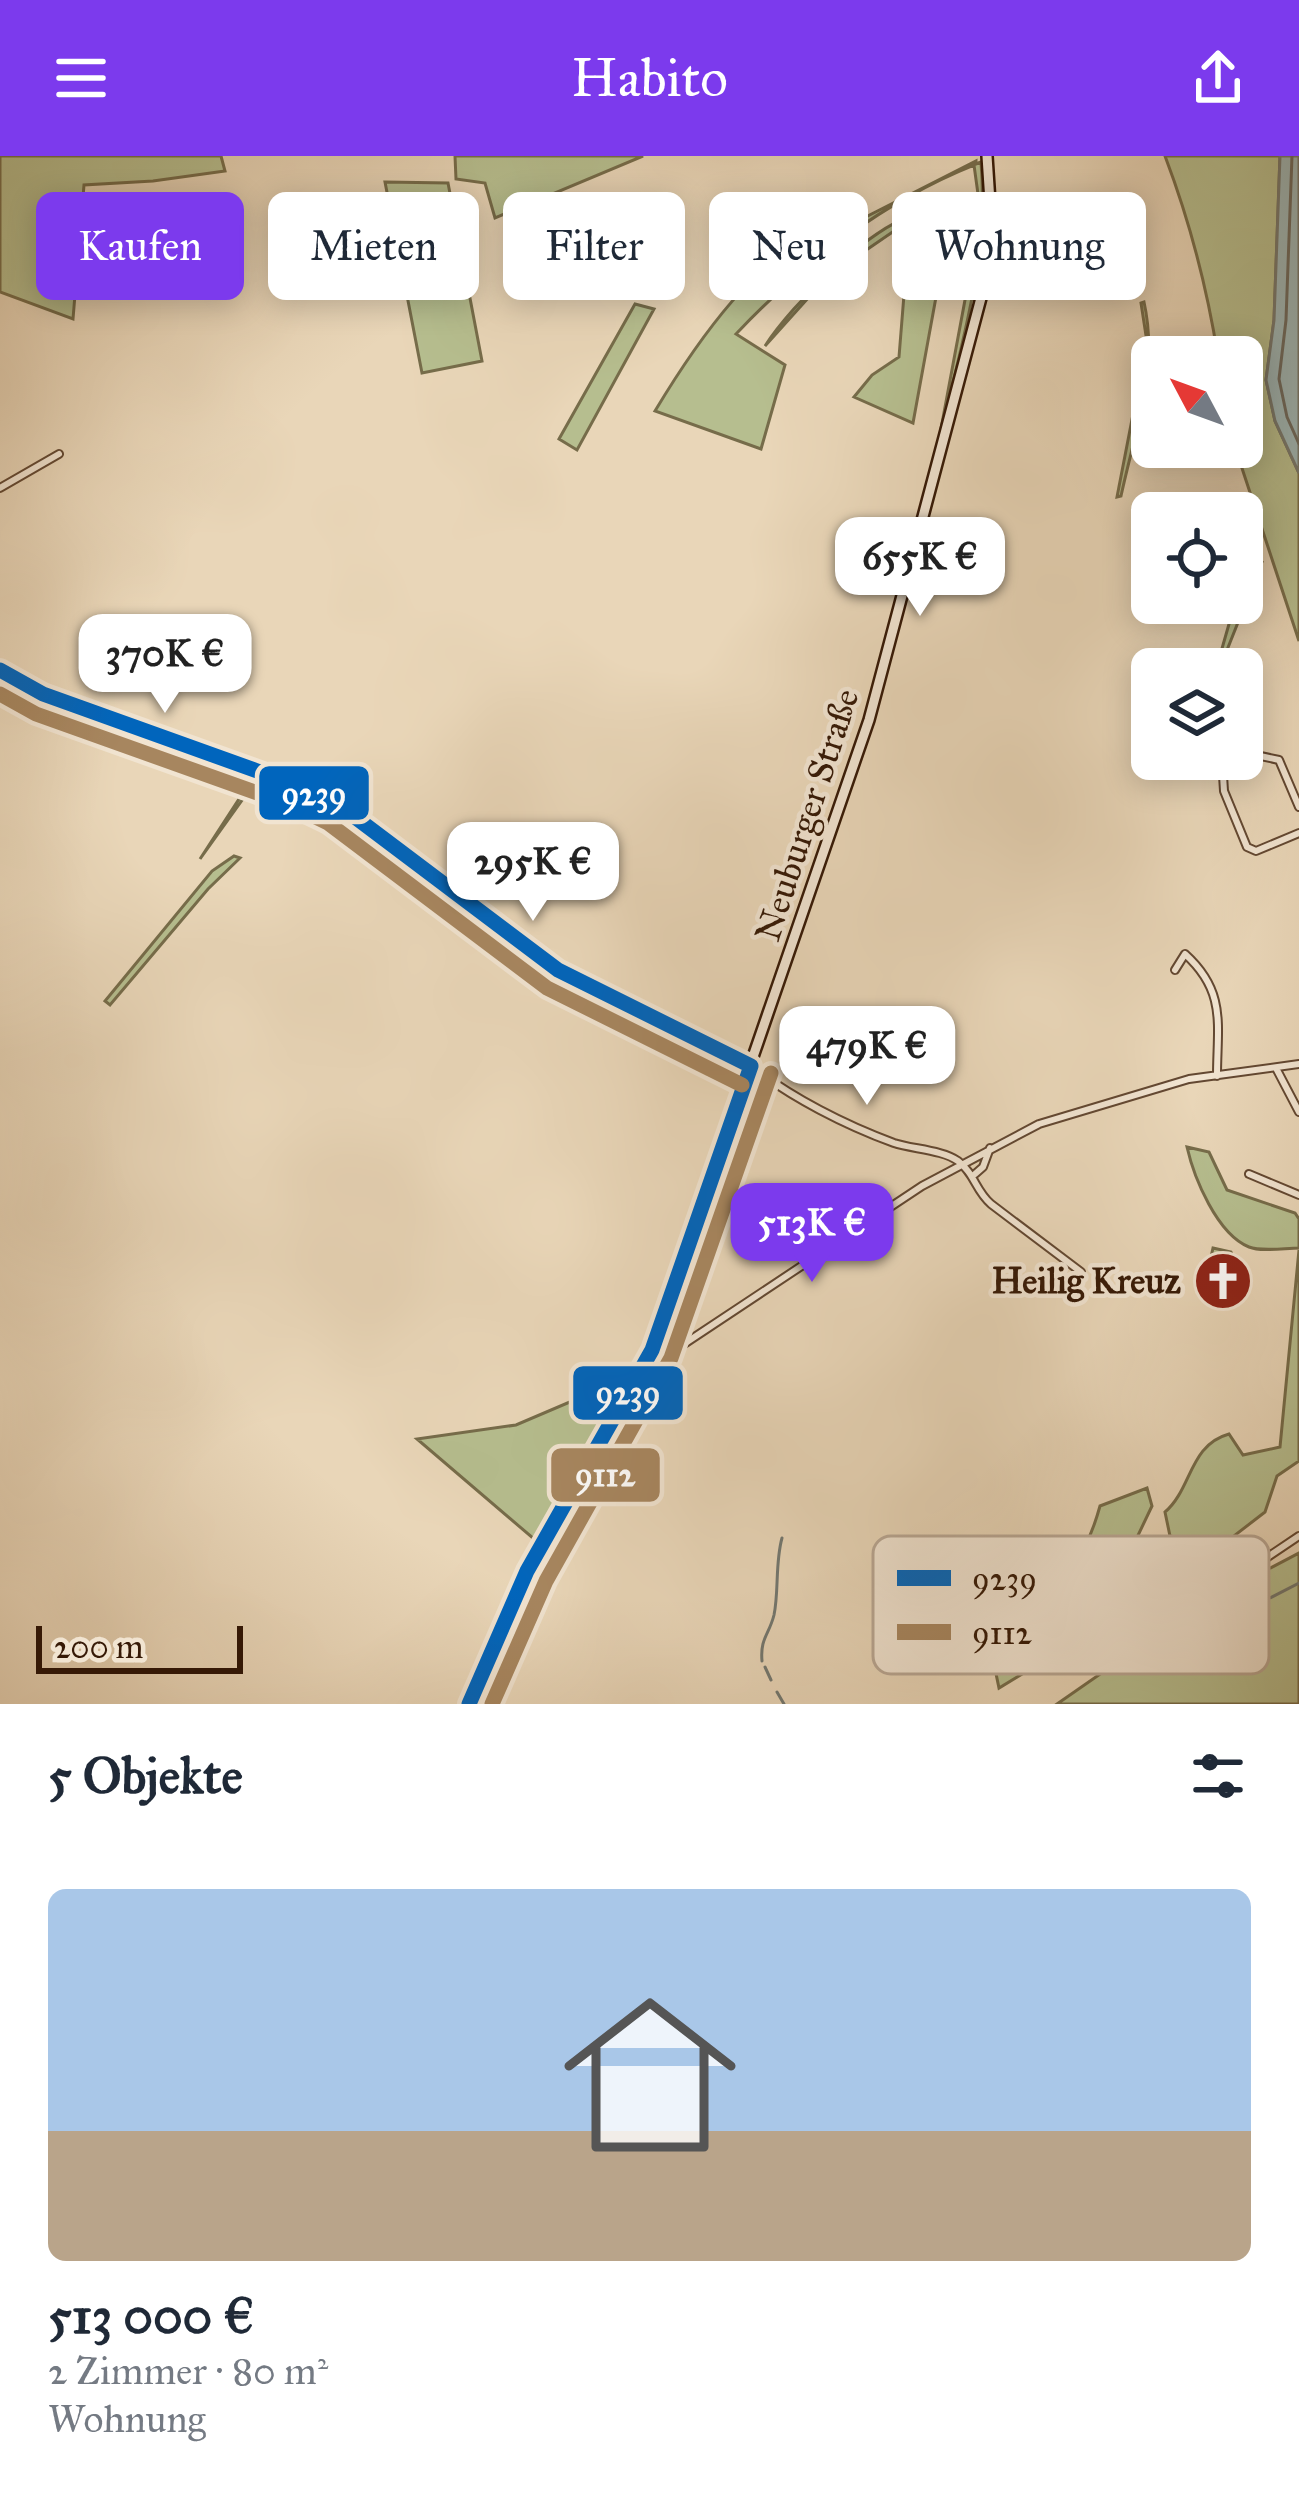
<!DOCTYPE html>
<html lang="de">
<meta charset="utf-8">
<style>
:root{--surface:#fff;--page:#f2f2f3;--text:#1f2937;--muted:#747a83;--accent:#7c3aed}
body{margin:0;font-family:"IM FELL Great Primer",serif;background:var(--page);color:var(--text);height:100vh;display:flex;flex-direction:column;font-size:45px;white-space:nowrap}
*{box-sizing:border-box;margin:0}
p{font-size:39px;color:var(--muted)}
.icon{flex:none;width:66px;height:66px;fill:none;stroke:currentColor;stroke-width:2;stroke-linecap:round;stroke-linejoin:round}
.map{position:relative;height:1548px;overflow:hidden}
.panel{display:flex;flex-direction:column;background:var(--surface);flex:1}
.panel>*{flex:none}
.guide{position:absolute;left:36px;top:36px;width:1227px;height:108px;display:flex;gap:24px}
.needle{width:78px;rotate:311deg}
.buttons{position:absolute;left:1131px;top:180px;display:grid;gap:24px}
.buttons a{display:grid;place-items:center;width:132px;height:132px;border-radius:18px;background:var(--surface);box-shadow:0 6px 30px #0003;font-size:60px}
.scale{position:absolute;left:36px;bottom:30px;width:207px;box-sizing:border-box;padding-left:12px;border:6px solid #361906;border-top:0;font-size:33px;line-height:42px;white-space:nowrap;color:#361906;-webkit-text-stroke:9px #f1e4d1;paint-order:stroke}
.price{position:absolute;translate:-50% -102px;padding:0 27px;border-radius:24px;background:#fff;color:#222;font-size:39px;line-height:78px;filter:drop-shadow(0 3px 6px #0008)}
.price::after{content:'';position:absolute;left:50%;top:72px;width:36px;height:27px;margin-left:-18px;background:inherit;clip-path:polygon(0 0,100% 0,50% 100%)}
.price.active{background:var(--accent);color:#fff}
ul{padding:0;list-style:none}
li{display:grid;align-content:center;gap:24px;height:636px;padding:0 48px}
li span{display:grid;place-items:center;height:372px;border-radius:18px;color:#555}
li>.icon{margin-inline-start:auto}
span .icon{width:216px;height:216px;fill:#fffc;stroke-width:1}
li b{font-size:51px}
h2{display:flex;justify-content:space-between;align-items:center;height:144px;padding:0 48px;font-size:51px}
.chip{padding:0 42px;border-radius:18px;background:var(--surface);box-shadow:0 6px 30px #0003;font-size:42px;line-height:108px}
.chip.active{background:var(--accent);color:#fff}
header{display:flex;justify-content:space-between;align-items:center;height:156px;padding:0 48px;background:var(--accent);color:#fff;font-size:54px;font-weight:600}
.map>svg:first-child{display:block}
.green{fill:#b6be8f;stroke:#766c4a;stroke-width:3}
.water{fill:#9cb7b9;stroke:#737871;stroke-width:3}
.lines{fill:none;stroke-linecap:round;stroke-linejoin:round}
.shore{stroke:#696860;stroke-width:3}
.stream{stroke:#737871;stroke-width:3}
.minor-casing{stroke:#634832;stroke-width:10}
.tertiary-casing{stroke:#634832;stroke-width:12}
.secondary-casing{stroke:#361906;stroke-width:14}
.minor{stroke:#f1e4d1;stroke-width:6}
.tertiary{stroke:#f1e4d1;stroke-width:8}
.secondary{stroke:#f1e4d1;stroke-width:9}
.bus-1-casing{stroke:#f1e4d1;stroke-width:24}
.bus-2-casing{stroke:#f1e4d1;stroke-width:24}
.bus-1{stroke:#0065bd;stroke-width:15}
.bus-2{stroke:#a7865f;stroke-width:15}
.labels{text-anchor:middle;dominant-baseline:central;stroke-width:9;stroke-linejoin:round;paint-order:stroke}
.street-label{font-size:36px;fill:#361906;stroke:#f1e4d1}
.poi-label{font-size:36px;font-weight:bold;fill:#361906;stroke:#f1e4d1;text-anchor:end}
.key{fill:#f1e4d1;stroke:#b9a794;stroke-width:3}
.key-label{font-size:33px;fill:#361906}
.line-badge{stroke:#f1e4d1;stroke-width:4.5}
.badge-label{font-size:33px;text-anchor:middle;font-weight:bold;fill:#fff}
</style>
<header><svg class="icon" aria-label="menu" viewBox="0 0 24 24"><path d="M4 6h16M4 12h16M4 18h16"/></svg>Habito<svg class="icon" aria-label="share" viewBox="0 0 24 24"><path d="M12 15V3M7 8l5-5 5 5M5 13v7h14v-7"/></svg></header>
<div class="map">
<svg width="1299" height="1548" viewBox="0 0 1299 1548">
<rect width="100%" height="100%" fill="#e9d6b8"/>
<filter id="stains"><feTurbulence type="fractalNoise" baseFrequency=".00167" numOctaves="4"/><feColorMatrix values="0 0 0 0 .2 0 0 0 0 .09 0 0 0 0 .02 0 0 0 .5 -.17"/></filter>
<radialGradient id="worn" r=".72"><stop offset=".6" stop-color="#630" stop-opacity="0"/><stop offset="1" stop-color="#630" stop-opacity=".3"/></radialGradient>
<path class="green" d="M 0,0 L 221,0 L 225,15 L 153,25 L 84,29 L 73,163 L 0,136 Z
M 455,0 L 643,0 L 495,62 L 485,27 L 456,23 Z
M 1165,0 L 1280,0 L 1274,164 L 1266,224 L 1275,265 L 1299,317 L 1299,485 L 1235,291 L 1242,291 L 1242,201 L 1218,201 C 1207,131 1190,66 1165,0 Z
M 976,5 L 976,8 L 981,6 C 989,100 962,188 940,278 L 973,101 L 978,38 L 974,9 C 884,45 802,108 736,178 L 785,209 L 761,293 L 655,255 C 706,170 751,114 832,54 L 848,70 Z
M 385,26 L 448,27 L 482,205 L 422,217 Z
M 953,48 L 913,267 L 854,241 L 872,219 L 899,201 L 910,64 L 827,121 L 765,190 C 792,148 870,70 919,57 C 927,54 941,52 953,48 Z
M 1144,146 C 1159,213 1135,274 1121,340 L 1117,341 L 1147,186 L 1141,147 Z
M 635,148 L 654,153 L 577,294 L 559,283 Z
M 1253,401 L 1262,406 L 1227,494 L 1221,496 L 1235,447 L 1242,447 L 1242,425 Z
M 163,584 L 258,622 L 200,703 L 250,626 C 221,616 181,610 163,584 Z
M 371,677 L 454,740 L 463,748 L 414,723 L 365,681 Z
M 234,700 L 240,702 L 208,733 L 110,849 L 105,845 L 212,715 Z
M 1187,991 L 1209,996 L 1227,1034 L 1295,1057 L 1299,1063 L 1299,1092 C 1285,1092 1262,1096 1249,1091 C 1217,1078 1194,1022 1187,991 Z
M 1213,1092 L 1231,1096 L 1239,1114 L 1235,1131 L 1228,1129 L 1231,1111 L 1219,1109 L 1214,1130 L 1205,1128 Z
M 1299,1094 L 1299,1305 L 1277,1320 L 1265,1356 L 1221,1390 L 1170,1380 L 1165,1356 C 1192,1333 1189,1289 1229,1278 L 1243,1299 L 1280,1291 Z
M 626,1222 L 629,1224 L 534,1383 L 417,1283 L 516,1269 Z
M 1147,1332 L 1152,1350 L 1121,1415 L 1127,1454 L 999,1532 L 989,1484 L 1007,1458 C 1016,1459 1029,1461 1036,1458 C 1066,1445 1092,1379 1100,1350 Z
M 1299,1397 L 1299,1548 L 1057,1548 L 1198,1450 Z"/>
<path class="water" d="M 1280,0 L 1299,0 L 1299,317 L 1275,265 L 1266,224 L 1274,164 Z"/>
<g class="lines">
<path class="shore" d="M 1292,0 L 1286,164 L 1279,223 L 1287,261 L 1299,288"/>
<path class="stream" d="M 1237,1459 L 1299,1427
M 762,1505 C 760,1482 769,1479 774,1459 C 779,1435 775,1407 782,1382
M 765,1511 L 771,1524
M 777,1536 L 784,1548"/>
<g class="minor-casing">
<path id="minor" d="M 0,332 L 59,298
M 1242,596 L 1279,604 L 1299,651
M 1222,603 L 1224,635 L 1247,691 L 1256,695 L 1299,677
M 1175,814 L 1185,798 C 1227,836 1217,869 1217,920
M 751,910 C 792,942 845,969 894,987 C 912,993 943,994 958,1005 C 975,1018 975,1034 991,1048 L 1081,1116
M 1277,914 L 1299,956
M 975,1018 L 983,1011 L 990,992
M 1249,1018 L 1299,1039
M 652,1194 L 675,1194 L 922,1030 L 1039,968 L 1189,923 L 1299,908
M 1223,1431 L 1299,1380"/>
</g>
<g class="tertiary-casing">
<path id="tertiary" d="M 0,514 L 43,538 L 299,630 L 339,649 L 558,814 L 751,910"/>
</g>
<g class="secondary-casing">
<path id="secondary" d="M 469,1548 L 527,1415 L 610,1274 L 652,1194 L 869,564 L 981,142 L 990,46 L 987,0"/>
</g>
<use href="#minor" class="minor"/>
<use href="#tertiary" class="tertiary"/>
<use href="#secondary" class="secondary"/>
<g class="bus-1-casing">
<path id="bus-1" d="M 0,514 L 43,538 L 299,630 L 339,649 L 558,814 L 751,910
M 469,1548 L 527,1415 L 652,1194 L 751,910"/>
</g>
<g class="bus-2-casing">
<path id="bus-2" d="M 0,538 L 36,558 L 291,649 L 328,667 L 547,832 L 742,929
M 492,1548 L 546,1425 L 671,1202 L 771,917"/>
</g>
<use href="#bus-1" class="bus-1"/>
<use href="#bus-2" class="bus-2"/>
</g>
<defs>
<g id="church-disc" transform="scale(3)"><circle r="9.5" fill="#8f2418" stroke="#f1e4d1"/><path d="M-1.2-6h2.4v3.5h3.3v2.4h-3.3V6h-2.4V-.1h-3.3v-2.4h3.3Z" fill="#fff"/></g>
</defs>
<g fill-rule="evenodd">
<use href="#church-disc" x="1223" y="1125"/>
</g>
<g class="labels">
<g class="street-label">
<text transform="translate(807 659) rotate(-72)">Neuburger Straße</text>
</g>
<g class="poi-label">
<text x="1181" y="1125">Heilig Kreuz</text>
</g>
</g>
<rect x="873" y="1380" width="396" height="138" rx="18" class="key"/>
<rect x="897" y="1414" width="54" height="16" fill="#0065bd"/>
<rect x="897" y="1468" width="54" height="16" fill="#a7865f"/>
<g class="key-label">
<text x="972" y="1434">9239</text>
<text x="972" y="1488">9112</text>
</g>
<g class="line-badge">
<rect x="257" y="608" width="114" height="58" rx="12" fill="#0065bd"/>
<rect x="571" y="1208" width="114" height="58" rx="12" fill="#0065bd"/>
<rect x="549" y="1290" width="113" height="58" rx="12" fill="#a7865f"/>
</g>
<g class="badge-label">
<text x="314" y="649">9239</text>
<text x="628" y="1248">9239</text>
<text x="605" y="1330">9112</text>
</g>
<rect width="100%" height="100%" filter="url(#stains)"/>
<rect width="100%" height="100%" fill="url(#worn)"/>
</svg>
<div class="buttons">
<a><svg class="needle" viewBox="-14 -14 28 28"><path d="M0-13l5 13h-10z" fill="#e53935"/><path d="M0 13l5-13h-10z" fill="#747a83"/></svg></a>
<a><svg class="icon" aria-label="locate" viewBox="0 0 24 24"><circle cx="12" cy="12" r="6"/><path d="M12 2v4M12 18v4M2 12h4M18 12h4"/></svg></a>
<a><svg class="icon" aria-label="layers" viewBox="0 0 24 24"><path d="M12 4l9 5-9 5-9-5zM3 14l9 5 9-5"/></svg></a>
</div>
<div class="scale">200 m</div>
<b class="price" style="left:920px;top:463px">655K €</b>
<b class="price" style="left:165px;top:560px">370K €</b>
<b class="price" style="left:533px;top:768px">295K €</b>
<b class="price" style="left:867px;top:952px">479K €</b>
<b class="price active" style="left:812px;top:1129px">513K €</b>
<div class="guide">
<a class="chip active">Kaufen</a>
<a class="chip">Mieten</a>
<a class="chip">Filter</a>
<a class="chip">Neu</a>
<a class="chip">Wohnung</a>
</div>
</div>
<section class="panel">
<h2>5 Objekte<svg class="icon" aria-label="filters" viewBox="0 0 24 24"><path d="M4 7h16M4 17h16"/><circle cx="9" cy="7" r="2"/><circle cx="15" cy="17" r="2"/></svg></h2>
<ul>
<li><span style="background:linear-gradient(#a9c7e8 65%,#b9a48a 0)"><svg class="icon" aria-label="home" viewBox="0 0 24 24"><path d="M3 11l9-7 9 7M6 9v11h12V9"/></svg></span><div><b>513 000 €</b><p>2 Zimmer · 80 m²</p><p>Wohnung</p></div></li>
</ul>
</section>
